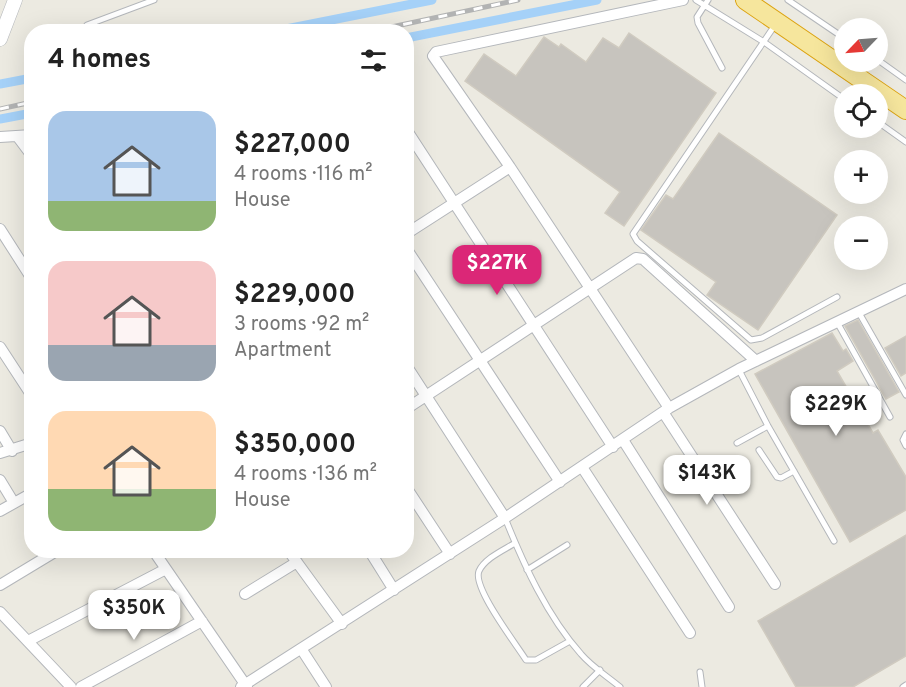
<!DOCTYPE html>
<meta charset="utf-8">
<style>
:root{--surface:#fff;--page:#f6f6f6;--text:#222;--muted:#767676;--accent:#db2777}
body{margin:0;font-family:Overpass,sans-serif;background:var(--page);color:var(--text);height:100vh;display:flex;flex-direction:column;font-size:22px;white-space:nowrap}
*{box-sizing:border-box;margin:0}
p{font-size:20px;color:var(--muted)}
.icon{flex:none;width:33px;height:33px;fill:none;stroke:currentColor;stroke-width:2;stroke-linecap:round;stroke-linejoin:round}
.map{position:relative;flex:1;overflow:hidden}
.sheet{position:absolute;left:24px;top:24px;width:390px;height:534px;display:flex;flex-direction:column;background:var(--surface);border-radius:24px;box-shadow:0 6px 24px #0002}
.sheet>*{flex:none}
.needle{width:39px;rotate:245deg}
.tools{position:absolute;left:834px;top:18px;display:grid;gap:12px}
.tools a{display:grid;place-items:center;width:54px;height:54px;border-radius:50%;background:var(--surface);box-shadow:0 6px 24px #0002;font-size:30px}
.price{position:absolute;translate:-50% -51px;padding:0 14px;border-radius:12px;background:#fff;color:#222;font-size:20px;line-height:39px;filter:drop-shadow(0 2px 3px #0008)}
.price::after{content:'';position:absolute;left:50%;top:36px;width:18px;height:14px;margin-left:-9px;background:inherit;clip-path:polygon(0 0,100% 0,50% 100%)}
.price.selected{background:var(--accent);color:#fff}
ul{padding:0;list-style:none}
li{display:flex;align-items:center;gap:18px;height:150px;padding:0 24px}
li span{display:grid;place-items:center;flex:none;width:168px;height:120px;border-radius:18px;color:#555}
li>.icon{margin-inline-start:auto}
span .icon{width:72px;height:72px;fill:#fffc;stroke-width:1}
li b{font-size:26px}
h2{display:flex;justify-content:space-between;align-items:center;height:72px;padding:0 24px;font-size:26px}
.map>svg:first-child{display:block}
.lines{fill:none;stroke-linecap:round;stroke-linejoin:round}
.canal{stroke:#a5d1f8;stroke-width:9}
.building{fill:#c7c4be;stroke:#d0cbc0;stroke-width:1.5}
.service-casing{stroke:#b4b7bb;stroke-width:7}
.minor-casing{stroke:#b4b7bb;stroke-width:12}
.tertiary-casing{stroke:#b4b7bb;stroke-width:15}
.trunk-casing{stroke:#dca311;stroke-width:20}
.service{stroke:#fff;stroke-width:5}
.minor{stroke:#fff;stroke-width:10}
.tertiary{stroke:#fff;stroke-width:14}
.trunk{stroke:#f6e69d;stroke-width:18}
.rail-casing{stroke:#b2b3b3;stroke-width:5}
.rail{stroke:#fff;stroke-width:3;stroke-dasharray:9;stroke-linecap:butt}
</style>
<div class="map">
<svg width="906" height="687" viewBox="0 0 906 687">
<rect width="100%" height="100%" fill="#eceae1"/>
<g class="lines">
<path class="canal" d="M 271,32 L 432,0
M 406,38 L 597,0
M 0,84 L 32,78
M 0,119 L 32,113"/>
</g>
<path class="building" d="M 629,33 L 716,93 L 624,226 L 605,213 L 620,192 L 465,81 L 484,54 L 516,76 L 544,37 L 559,47 L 561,44 L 586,62 L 603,38 L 619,48 Z
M 719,133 L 837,215 L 758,330 L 707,295 L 716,282 L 641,230 L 666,195 L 673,199 Z
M 858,320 L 899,392 L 886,399 L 845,326 Z
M 832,333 L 843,351 L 846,349 L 853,361 L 837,371 L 873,433 L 878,430 L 906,477 L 906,510 L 850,542 L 755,374 Z
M 906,336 L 906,373 L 901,376 L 885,348 Z
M 906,535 L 906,656 L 853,687 L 796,687 L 758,621 Z"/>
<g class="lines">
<g class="service-casing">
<path id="service" d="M 696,0 L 764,42 L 844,99
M 708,0 L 697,17 L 698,23 L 722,68
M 788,0 L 844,38
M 87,25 L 154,0
M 775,25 L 633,234 L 637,241 L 751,340 L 762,338 L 837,297
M 878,60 L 906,80
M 878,122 L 906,142
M 858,311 L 906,395
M 837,322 L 890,417
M 739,370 L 768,426 L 834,541
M 906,434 L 903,440 L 906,446
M 737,443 L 768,426
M 759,450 L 777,477 L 781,478 L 794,471
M 505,518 C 524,565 547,616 581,654 C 592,667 607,676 620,687
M 515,543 C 504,550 485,558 479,571 C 472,587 516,644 526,660 L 536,660 L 570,641
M 527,570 L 567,545
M 700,672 L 702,687
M 583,687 L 600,670
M 903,687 L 906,685"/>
</g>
<g class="minor-casing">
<path id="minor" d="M 406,129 L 613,447
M 17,136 L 32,156
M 0,137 L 32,135
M 0,229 L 32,279
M 406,234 L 510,167
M 406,248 L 560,482
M 0,347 L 32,396
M 406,365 L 505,518
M 669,408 L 510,167 L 433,56 L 436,52 L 683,0
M 406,409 L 636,258 L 643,259 L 756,361
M 663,412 L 775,584
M 0,431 L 12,451
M 623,440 L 729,607
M 0,453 L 32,443
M 582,467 L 690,633
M 0,480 L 14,503
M 406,487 L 450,554
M 0,511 L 32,493
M 153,550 L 247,687
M 288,550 L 342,624
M 369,550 L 394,590
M 0,585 L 58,550
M 245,594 L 297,562
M 0,612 L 71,687
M 28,641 L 166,569
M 302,650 L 326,687
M 81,687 L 202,621
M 241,687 L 505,518 L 669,408 L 739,369 L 906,289"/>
</g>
<g class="tertiary-casing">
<path id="tertiary" d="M 0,39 L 15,0"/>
</g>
<g class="trunk-casing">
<path id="trunk" d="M 745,0 L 906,110"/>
</g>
<use href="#service" class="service"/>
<use href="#minor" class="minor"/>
<use href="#tertiary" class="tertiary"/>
<use href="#trunk" class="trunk"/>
<g class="rail-casing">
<path id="rail" d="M 368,32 L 518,0
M 0,109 L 32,102"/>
</g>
<use href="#rail" class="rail"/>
</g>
</svg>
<div class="tools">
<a><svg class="needle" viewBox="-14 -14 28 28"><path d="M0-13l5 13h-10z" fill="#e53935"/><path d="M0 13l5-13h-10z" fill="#767676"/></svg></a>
<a><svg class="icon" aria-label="locate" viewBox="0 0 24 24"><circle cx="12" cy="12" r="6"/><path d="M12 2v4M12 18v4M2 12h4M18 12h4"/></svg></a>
<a>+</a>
<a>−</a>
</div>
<b class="price selected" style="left:497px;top:296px">$227K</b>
<b class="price" style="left:836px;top:437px">$229K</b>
<b class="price" style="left:707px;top:506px">$143K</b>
<b class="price" style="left:134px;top:641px">$350K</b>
<section class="sheet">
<h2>4 homes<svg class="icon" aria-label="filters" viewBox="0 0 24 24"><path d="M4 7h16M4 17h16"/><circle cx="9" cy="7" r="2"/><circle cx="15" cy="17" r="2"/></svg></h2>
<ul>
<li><span style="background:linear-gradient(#a9c7e8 75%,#8fb573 0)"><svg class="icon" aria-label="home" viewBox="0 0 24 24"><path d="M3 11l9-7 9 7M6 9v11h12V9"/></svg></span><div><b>$227,000</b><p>4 rooms · 116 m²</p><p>House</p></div></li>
<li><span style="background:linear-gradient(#f6c9c9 70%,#9aa5b1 0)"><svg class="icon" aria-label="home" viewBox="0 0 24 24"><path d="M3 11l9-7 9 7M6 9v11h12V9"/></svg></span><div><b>$229,000</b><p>3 rooms · 92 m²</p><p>Apartment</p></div></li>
<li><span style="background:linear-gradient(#ffd9b3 65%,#8fb573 0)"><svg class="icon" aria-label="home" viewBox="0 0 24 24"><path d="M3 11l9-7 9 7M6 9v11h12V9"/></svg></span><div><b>$350,000</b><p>4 rooms · 136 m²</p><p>House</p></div></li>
</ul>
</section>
</div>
